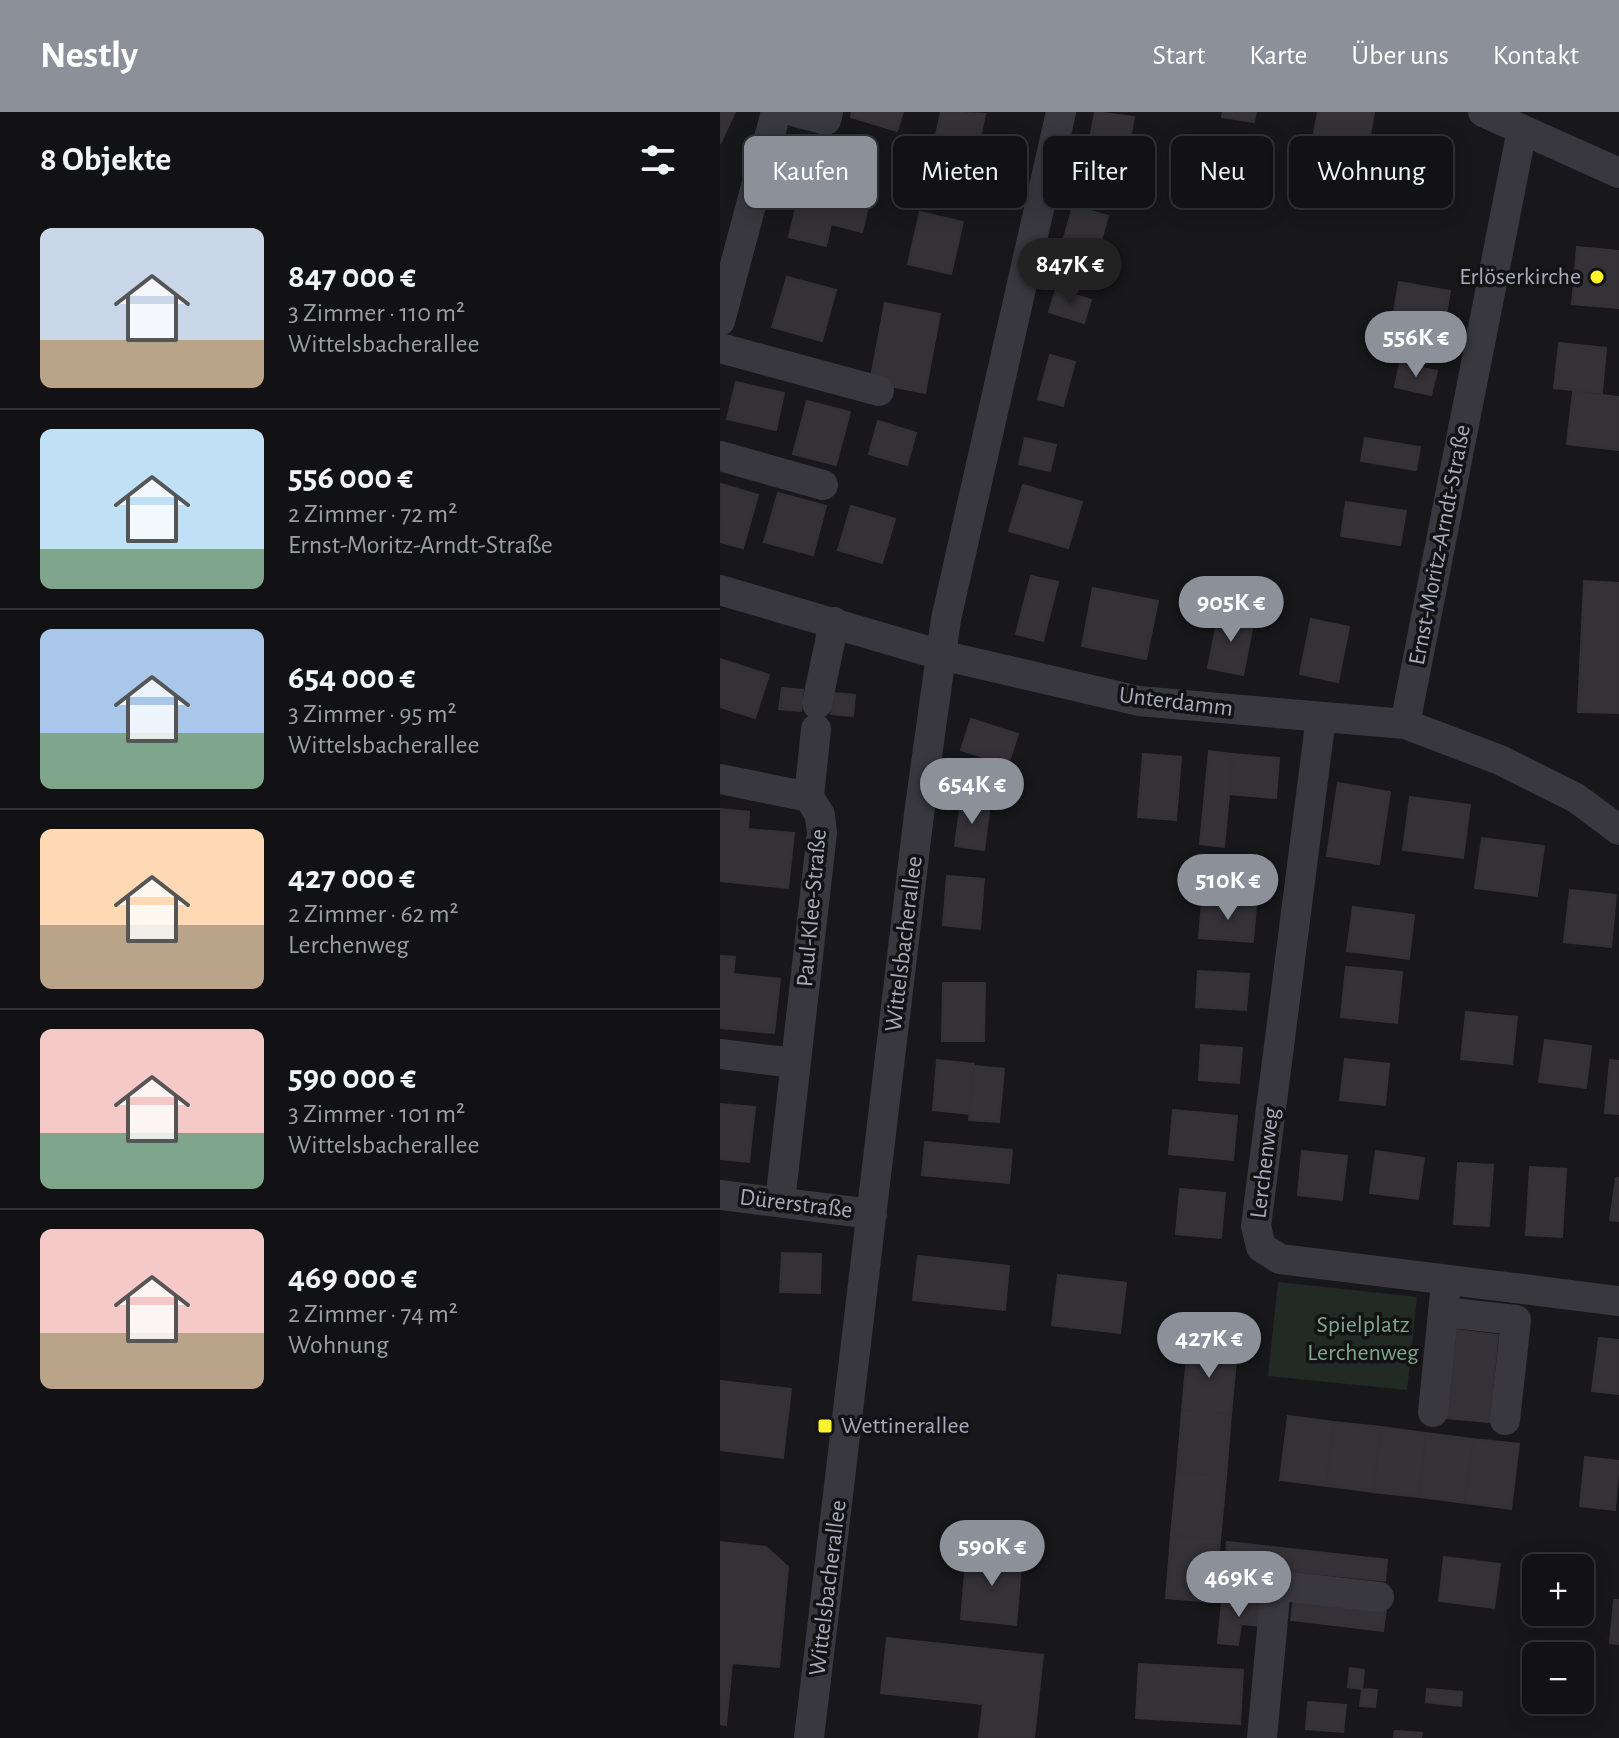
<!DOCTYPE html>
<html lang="de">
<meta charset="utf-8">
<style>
:root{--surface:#121214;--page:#1f2022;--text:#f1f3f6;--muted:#9c9ea0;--line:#313234;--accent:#8c9099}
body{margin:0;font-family:"Alegreya Sans",sans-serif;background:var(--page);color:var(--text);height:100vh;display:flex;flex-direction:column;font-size:30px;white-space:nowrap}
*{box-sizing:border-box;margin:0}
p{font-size:26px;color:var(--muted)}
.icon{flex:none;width:44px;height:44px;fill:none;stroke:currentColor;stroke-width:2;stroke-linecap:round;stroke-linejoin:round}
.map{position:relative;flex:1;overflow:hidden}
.sheet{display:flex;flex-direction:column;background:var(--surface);width:720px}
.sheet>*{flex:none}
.hud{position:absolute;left:24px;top:24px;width:754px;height:72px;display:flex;gap:16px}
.tools{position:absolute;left:802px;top:1442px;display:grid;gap:16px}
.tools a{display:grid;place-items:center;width:72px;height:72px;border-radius:12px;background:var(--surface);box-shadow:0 4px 20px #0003,0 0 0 2px var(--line);font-size:40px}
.price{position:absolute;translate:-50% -68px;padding:0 18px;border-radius:28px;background:var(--accent);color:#fff;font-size:26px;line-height:52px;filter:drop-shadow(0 2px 4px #0008)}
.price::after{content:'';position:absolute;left:50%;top:48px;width:24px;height:18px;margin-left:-12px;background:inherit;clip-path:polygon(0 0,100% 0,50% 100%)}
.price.selected{background:#222;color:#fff}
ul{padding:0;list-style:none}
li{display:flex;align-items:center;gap:24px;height:200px;padding:0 40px}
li+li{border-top:2px solid var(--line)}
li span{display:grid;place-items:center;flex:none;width:224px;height:160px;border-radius:12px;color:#555}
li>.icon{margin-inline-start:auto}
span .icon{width:96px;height:96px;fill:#fffc;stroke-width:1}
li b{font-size:34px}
h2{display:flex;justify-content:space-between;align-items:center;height:96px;padding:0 40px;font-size:34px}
.pill{padding:0 28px;border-radius:12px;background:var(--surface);box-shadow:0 4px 20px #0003,0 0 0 2px var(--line);font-size:28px;line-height:72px}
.pill.selected{background:var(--accent);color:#fff}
header{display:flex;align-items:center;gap:48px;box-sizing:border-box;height:112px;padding:0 40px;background:var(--accent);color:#fff}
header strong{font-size:38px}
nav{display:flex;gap:44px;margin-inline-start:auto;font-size:28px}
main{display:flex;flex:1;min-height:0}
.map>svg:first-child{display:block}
.green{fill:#212a25}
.building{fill:#343236;stroke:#333136;stroke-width:2}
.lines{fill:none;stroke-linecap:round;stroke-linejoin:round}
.minor{stroke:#39383f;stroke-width:30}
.poi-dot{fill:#fff52a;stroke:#131215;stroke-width:3}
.labels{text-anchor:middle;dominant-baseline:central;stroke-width:7;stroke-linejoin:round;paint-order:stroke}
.poi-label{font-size:24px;fill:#a9a9bb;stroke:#131215;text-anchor:end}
.street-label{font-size:24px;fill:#a9a9bb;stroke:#131215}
.park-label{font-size:24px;fill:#7ea78d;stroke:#131215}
</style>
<header>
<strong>Nestly</strong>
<nav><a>Start</a><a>Karte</a><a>Über uns</a><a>Kontakt</a></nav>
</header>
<main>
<section class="sheet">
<h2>8 Objekte<svg class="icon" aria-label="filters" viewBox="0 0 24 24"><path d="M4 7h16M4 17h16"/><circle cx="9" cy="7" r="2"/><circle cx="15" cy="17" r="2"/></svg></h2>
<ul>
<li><span style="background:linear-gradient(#c9d6e8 70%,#b9a48a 0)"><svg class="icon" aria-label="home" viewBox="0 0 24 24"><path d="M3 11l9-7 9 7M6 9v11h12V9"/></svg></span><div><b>847 000 €</b><p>3 Zimmer · 110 m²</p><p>Wittelsbacherallee</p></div></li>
<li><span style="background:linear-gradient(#bfe0f5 75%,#7fa58c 0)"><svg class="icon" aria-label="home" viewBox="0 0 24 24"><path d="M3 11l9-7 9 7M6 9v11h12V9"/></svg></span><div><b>556 000 €</b><p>2 Zimmer · 72 m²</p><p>Ernst-Moritz-Arndt-Straße</p></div></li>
<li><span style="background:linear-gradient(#a9c7e8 65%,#7fa58c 0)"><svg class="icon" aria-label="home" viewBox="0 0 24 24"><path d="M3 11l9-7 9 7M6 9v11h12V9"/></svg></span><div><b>654 000 €</b><p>3 Zimmer · 95 m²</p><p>Wittelsbacherallee</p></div></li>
<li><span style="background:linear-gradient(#ffd9b3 60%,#b9a48a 0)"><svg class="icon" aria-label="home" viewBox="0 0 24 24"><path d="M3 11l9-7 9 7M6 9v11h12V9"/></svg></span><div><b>427 000 €</b><p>2 Zimmer · 62 m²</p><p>Lerchenweg</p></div></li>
<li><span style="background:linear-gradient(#f6c9c9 65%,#7fa58c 0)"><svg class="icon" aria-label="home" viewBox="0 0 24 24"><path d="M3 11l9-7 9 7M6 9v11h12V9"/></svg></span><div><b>590 000 €</b><p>3 Zimmer · 101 m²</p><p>Wittelsbacherallee</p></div></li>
<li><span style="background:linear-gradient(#f6c9c9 65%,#b9a48a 0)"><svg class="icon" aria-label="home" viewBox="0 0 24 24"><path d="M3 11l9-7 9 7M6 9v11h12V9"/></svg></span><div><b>469 000 €</b><p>2 Zimmer · 74 m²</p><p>Wohnung</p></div></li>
</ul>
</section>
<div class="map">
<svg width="899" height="1626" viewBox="0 0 899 1626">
<rect width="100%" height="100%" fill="#18181a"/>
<path class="green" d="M 558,1170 L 697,1185 L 687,1278 L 548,1264 Z"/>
<path class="building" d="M 0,0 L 15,0 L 0,32 Z
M 132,0 L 183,0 L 177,19 L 131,5 Z
M 221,0 L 265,2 L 256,46 L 213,37 Z
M 375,0 L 414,5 L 408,38 L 369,32 Z
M 503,0 L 536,0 L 534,10 L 502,5 Z
M 598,0 L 654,0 L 645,52 L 590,42 Z
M 672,24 L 700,30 L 689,89 L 660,84 Z
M 84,61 L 152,78 L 142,120 L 111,112 L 106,134 L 69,125 Z
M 353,94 L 388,104 L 379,136 L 344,126 Z
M 200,100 L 243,110 L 231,162 L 188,152 Z
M 857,135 L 899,139 L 899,196 L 852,192 Z
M 67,165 L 116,178 L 102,229 L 52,215 Z
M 679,170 L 730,179 L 725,208 L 674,199 Z
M 336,177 L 371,188 L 364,211 L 329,200 Z
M 165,191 L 220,202 L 205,281 L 150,270 Z
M 839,231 L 886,236 L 882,281 L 834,276 Z
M 330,243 L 355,250 L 343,294 L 318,287 Z
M 680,251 L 717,259 L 711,283 L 675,275 Z
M 16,270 L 64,281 L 56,318 L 7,307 Z
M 853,280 L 899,285 L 899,338 L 847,332 Z
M 87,289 L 130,300 L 116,353 L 73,342 Z
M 158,309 L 196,321 L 187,353 L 149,342 Z
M 305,326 L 336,333 L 330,359 L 299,352 Z
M 645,326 L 700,335 L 696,358 L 641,349 Z
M 1,372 L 38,383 L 23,436 L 0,430 Z
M 303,373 L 362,390 L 348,436 L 289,419 Z
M 58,381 L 106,394 L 93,443 L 44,430 Z
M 626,390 L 686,399 L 680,433 L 621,424 Z
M 131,394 L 175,407 L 162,451 L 118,438 Z
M 311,464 L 338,470 L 323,529 L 296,522 Z
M 864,469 L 899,471 L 899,601 L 858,600 Z
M 373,476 L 438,489 L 426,547 L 362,534 Z
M 499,500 L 534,507 L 523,563 L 488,556 Z
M 591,507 L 629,515 L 618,570 L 580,562 Z
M 0,547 L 49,563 L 35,606 L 0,595 Z
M 62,576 L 83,578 L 81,599 L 59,597 Z
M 114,581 L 135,583 L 133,604 L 111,602 Z
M 251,607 L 298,622 L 288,653 L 241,638 Z
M 489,639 L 513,642 L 504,735 L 480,732 Z
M 423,642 L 461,645 L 456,708 L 418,705 Z
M 513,642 L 559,646 L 556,686 L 509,682 Z
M 618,671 L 670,680 L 659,752 L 607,744 Z
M 690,685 L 750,693 L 743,746 L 683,738 Z
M 241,689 L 270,693 L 264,738 L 235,734 Z
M 0,697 L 29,700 L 28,717 L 74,721 L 68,776 L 0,769 Z
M 762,726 L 824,734 L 817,784 L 755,776 Z
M 227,764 L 264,767 L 260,817 L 223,813 Z
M 850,778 L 896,783 L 891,835 L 844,830 Z
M 482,790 L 536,793 L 533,830 L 479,826 Z
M 633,795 L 694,803 L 689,847 L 627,839 Z
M 0,844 L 15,845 L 13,862 L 60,867 L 54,921 L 0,916 Z
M 626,855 L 682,860 L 677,911 L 621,905 Z
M 478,859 L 529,862 L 526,898 L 476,895 Z
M 223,871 L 265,871 L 264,929 L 222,929 Z
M 746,900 L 797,905 L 792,952 L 741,947 Z
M 825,928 L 871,934 L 866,976 L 819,970 Z
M 481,933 L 522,936 L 519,971 L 479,968 Z
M 625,947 L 669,952 L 665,993 L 620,988 Z
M 217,948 L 254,952 L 250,1002 L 213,998 Z
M 890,948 L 899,949 L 899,1002 L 885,1001 Z
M 254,954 L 284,957 L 279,1010 L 249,1008 Z
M 0,992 L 35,995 L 29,1050 L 0,1047 Z
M 453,998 L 517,1004 L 513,1048 L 449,1042 Z
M 205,1030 L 292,1038 L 289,1071 L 202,1063 Z
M 582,1039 L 627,1044 L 622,1088 L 578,1083 Z
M 656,1039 L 704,1046 L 698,1087 L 650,1081 Z
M 738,1051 L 773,1053 L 769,1114 L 734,1112 Z
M 810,1055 L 846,1057 L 842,1125 L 806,1123 Z
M 896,1066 L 899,1066 L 899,1109 L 890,1108 Z
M 460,1077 L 505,1081 L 501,1126 L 456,1122 Z
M 62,1141 L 101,1142 L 100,1181 L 60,1180 Z
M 198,1144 L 289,1154 L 285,1198 L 193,1188 Z
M 338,1163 L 406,1171 L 400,1221 L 332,1213 Z
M 736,1218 L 778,1223 L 769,1310 L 727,1306 Z
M 879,1226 L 899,1228 L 899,1282 L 872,1279 Z
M 468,1234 L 517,1239 L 511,1302 L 462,1298 Z
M 0,1269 L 71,1277 L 63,1346 L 0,1338 Z
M 462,1298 L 511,1302 L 506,1365 L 457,1360 Z
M 568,1304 L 614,1310 L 606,1374 L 560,1368 Z
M 614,1310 L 661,1315 L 653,1380 L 606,1374 Z
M 661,1315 L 706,1321 L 699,1385 L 653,1380 Z
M 706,1321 L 753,1327 L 745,1391 L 699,1385 Z
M 753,1327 L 799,1332 L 791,1397 L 745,1391 Z
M 865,1345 L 899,1349 L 895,1398 L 860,1394 Z
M 457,1360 L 506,1365 L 500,1428 L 451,1423 Z
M 451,1423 L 500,1428 L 495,1490 L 446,1486 Z
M 0,1430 L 46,1435 L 68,1455 L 59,1555 L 12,1551 L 6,1613 L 0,1612 Z
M 507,1430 L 667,1448 L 665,1469 L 505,1452 Z
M 247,1438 L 302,1444 L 296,1513 L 241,1507 Z
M 724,1445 L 780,1452 L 774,1496 L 719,1489 Z
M 860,1463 L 866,1464 L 864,1488 L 860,1487 Z
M 575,1479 L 667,1490 L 663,1519 L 571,1508 Z
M 502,1488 L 546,1492 L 544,1514 L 521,1512 L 518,1533 L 498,1531 Z
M 894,1488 L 899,1488 L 899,1532 L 890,1531 Z
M 825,1500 L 857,1500 L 855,1515 L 824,1511 Z
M 167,1526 L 323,1543 L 314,1626 L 259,1626 L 263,1592 L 161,1581 Z
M 419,1552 L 523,1558 L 520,1612 L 416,1606 Z
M 630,1556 L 644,1558 L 642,1577 L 628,1575 Z
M 642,1577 L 657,1578 L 655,1595 L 640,1594 Z
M 707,1577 L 742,1580 L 741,1594 L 706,1590 Z
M 588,1590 L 626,1593 L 623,1620 L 586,1617 Z
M 675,1619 L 702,1621 L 701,1626 L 674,1626 Z"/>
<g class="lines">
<path class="minor" d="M 76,0 L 106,8 L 108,0
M 763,0 L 899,61
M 0,209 L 56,0
M 0,236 L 159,279
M 0,344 L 103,373
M 0,478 L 221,543 L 419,589 L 685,612 L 780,648 L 856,686 L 899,718
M 97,592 L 114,510
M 601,605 L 536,1114 L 541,1135 L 560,1147 L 899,1189
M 685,612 L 802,18
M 0,667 L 89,685 L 100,703 L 102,721 L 60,1090
M 89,685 L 96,617
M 0,942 L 75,951
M 0,1083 L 152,1102
M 723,1200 L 796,1208 L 785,1308
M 713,1300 L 725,1181
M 509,1468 L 659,1485
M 89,1626 L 199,702 L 226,507 L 341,0
M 542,1626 L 556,1474"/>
</g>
<g class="poi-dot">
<circle cx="877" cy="165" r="8"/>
<rect x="97" y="1306" width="16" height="16" rx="4"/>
</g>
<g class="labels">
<g class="poi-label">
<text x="861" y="165">Erlöserkirche</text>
<text x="121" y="1314" text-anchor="start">Wettinerallee</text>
</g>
<g class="street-label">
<text transform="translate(720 433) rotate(-79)">Ernst-Moritz-Arndt-Straße</text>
<text transform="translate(456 590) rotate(7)">Unterdamm</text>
<text transform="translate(92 796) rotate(-85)">Paul-Klee-Straße</text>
<text transform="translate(184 832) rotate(-83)">Wittelsbacherallee</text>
<text transform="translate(545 1051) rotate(-83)">Lerchenweg</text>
<text transform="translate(76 1092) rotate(7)">Dürerstraße</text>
<text transform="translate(108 1476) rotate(-83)">Wittelsbacherallee</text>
</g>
<g class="park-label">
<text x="643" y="1213">Spielplatz<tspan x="643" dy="28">Lerchenweg</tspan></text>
</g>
</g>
</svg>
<div class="tools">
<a>+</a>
<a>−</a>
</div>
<b class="price selected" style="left:350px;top:194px">847K €</b>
<b class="price" style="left:696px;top:267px">556K €</b>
<b class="price" style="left:511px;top:532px">905K €</b>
<b class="price" style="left:252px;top:714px">654K €</b>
<b class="price" style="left:508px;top:810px">510K €</b>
<b class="price" style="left:489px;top:1268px">427K €</b>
<b class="price" style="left:272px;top:1476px">590K €</b>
<b class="price" style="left:519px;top:1507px">469K €</b>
<div class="hud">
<a class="pill selected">Kaufen</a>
<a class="pill">Mieten</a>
<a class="pill">Filter</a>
<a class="pill">Neu</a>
<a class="pill">Wohnung</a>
</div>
</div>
</main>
